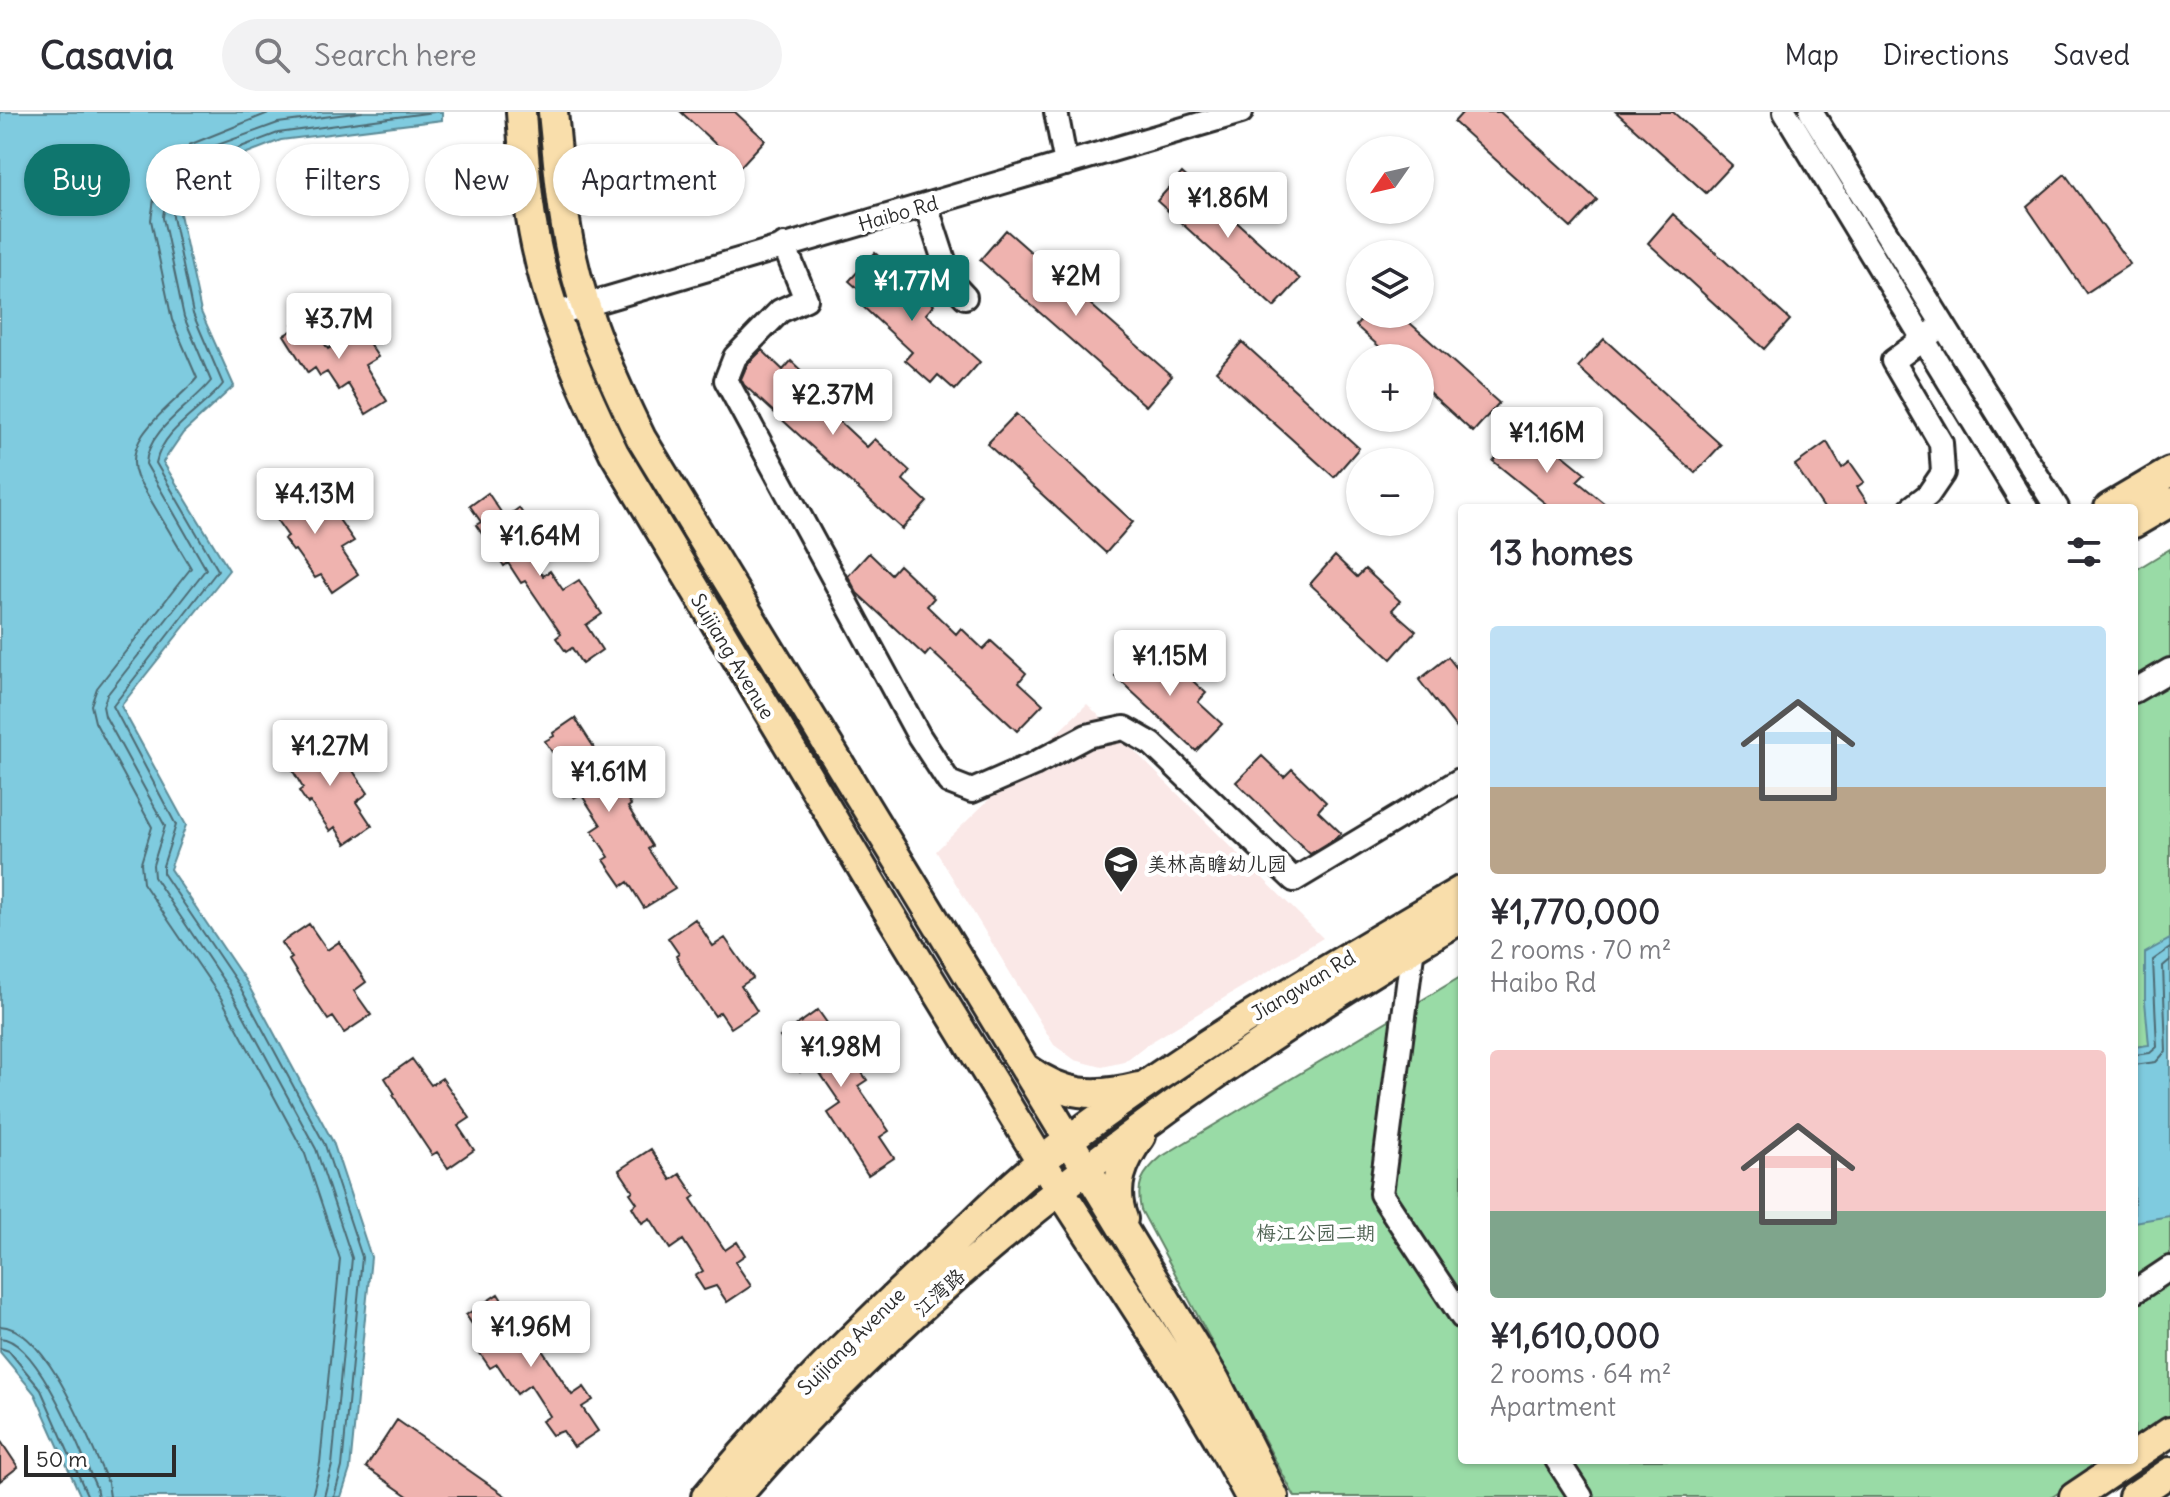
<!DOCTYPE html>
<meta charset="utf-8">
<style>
:root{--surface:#fff;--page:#f2f2f3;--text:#2b2b33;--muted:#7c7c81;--line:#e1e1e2;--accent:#0f766e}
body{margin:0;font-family:Delius,"LXGW WenKai TC",sans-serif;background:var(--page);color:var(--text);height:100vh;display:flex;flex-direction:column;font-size:30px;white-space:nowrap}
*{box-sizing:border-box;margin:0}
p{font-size:26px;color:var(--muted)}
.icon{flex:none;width:44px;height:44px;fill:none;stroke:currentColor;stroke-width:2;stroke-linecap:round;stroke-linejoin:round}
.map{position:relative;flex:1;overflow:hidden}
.panel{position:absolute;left:1458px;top:392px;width:680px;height:960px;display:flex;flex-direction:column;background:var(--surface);border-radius:8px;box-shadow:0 2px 6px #0004}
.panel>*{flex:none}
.banner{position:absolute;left:24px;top:32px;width:760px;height:72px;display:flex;gap:16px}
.needle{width:52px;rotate:236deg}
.fabs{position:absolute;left:1346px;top:24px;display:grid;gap:16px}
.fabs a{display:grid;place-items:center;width:88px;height:88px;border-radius:50%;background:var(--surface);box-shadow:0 2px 6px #0004;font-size:40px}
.scale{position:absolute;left:24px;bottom:20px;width:152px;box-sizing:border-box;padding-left:8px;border:4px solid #2b2b2b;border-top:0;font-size:22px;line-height:28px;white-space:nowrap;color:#2b2b2b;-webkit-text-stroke:6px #fff;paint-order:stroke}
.price{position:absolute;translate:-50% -68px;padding:0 18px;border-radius:8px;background:#fff;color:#222;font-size:26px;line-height:52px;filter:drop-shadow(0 2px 4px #0008)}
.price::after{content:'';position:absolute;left:50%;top:48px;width:24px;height:18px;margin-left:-12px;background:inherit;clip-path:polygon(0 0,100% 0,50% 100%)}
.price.current{background:var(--accent);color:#fff}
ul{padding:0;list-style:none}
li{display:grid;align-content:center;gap:16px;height:424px;padding:0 32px}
li span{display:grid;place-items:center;height:248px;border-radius:8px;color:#555}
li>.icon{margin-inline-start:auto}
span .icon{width:144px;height:144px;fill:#fffc;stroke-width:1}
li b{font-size:34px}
h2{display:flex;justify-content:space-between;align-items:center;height:96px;padding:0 32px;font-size:34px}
.pill{padding:0 28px;border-radius:36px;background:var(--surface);box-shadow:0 2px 6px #0004;font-size:28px;line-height:72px}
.pill.current{background:var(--accent);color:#fff}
header{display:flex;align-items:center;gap:48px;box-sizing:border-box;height:112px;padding:0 40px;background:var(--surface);border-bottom:2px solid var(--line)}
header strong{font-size:38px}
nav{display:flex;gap:44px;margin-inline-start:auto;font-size:28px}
.search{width:560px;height:72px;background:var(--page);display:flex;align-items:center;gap:20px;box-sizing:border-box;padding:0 28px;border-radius:44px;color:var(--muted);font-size:30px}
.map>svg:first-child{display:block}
.built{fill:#fae8e7}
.green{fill:#99dba6;stroke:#628368;stroke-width:2}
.water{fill:#7fcbdf;stroke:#5d8b97;stroke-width:2}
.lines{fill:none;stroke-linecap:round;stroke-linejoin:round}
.shore{stroke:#4d6b73;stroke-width:2}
.building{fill:#efb3af;stroke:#2b2b2b;stroke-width:2}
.minor-casing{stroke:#2b2b2b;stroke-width:28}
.major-casing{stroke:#2b2b2b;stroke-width:34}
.minor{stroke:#fff;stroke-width:22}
.major{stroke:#f9deab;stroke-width:28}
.labels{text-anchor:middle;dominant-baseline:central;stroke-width:8;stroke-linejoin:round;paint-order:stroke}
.street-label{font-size:20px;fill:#2b2b2b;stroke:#fff}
.poi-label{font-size:20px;fill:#2b2b2b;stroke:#fff;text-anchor:start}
.park-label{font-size:20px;fill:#4c6050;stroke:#fff}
</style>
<header>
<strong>Casavia</strong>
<div class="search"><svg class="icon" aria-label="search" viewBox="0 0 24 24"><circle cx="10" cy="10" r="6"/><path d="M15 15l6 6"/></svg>Search here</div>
<nav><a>Map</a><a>Directions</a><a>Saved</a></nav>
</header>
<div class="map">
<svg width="2170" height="1385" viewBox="0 0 2170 1385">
<rect width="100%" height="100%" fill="#fff"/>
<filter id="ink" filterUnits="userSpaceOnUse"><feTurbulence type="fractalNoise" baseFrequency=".0125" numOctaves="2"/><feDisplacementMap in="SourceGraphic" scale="16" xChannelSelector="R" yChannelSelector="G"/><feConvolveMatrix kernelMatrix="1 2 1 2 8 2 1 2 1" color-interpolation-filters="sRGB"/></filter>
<g filter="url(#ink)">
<path class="built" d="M 1087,592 L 1323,826 L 1146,933 L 1124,950 L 1102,955 L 1075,948 L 1054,933 L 936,739 Z"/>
<path class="green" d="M 2170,437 L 2170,1306 L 2134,1330 L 2134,459 Z
M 1462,864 L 1462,1348 L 2107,1348 L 2052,1385 L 1295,1385 L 1141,1098 C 1136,1072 1141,1062 1161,1045 Z"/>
<path class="water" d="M 0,0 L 442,0 L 442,8 L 281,28 L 208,56 L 180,102 L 201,200 L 234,274 L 183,321 L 163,350 L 229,458 L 121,594 L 186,713 L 170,757 L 247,871 L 333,1030 L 371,1145 L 350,1357 L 341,1385 L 81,1385 L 35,1282 L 0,1240 Z
M 2170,827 L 2170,1104 L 2134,1110 L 2134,935 L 2149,933 L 2145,889 L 2145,841 Z"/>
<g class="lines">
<path class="shore" d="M 271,0 L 189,33 L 154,87 L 151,108 L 172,208 L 197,266 C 176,292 120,324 137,365 L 191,456 L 97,576 L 91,593 L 95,610 L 152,715 L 141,751 L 143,771 L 221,886 L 305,1042 L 340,1147 L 320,1351 L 312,1385
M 2134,943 L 2150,941 L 2157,935 L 2153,848 L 2170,836
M 2134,953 L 2156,950 L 2166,939 L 2163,854 L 2170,848
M 0,1214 C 48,1216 90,1332 108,1371 L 110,1385
M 0,1226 C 39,1228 81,1342 96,1375 L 98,1385
M 0,1236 L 9,1239 L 41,1278 L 88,1385
M 324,1385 L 332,1353 L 352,1146 L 316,1037 L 231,880 L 154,765 L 153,753 L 165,714 L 105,604 L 103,594 L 107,583 L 206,457 L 146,352 C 147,318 192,293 211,269 L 184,205 L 163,106 C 163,90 188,48 201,39 L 278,11 L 362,0
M 334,1385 L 342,1355 L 362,1145 L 325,1033 L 240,875 L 163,761 L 163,754 L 176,713 L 113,594 L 218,458 L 156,351 C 163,316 203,298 223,272 L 193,202 L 173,105 L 173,98 L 204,49 L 278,21 L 434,0"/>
</g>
<path class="building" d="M 681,0 L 735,0 L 765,28 L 740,55 Z
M 1463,0 L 1500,0 L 1597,88 L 1571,116 L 1454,10 Z
M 1616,0 L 1673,0 L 1732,53 L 1706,81 Z
M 1182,61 L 1300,167 L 1274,195 L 1157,89 Z
M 2065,62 L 2130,152 L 2086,181 L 2027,95 Z
M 1673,102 L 1790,208 L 1764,237 L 1648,131 Z
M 1006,118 L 1172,264 L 1146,294 L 980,148 Z
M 875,141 L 934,193 L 926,202 L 980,250 L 955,278 L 938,263 L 931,271 L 905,248 L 912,240 L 859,191 L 866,184 L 849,169 Z
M 1366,202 L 1400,202 L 1499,291 L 1473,320 L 1420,272 L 1420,246 L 1392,246 L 1356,214 Z
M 306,203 L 328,237 L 360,217 L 378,245 L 365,253 L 387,289 L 366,302 L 348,272 L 339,278 L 327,260 L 320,264 L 315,256 L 308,261 L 284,223 L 295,217 L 292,212 Z
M 1604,227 L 1721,333 L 1695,361 L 1578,255 Z
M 1242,230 L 1359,336 L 1334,365 L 1216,259 Z
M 762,238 L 783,258 L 791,249 L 826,282 L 818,290 L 837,307 L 867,335 L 875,327 L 910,359 L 903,368 L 927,390 L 902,417 L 744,273 L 741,267 L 747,253 Z
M 1016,302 L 1133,410 L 1106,441 L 987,332 Z
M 1517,320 L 1540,339 L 1547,330 L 1585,361 L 1577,369 L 1610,396 L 1551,396 L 1493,349 Z
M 1827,330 L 1842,356 L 1850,350 L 1864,370 L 1857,375 L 1871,396 L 1824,396 L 1795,353 Z
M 296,370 L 314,397 L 326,389 L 354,429 L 341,437 L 358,462 L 332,480 L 321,463 L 315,466 L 295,438 L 293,439 L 284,427 L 288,424 L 276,407 L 279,405 L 268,389 Z
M 488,381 L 505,406 L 519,396 L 539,426 L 524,436 L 543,464 L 550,459 L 563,478 L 579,468 L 602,502 L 586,513 L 602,538 L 582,552 L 572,536 L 566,540 L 556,526 L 561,522 L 525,469 L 521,471 L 508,451 L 504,454 L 476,413 L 481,410 L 470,394 Z
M 869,441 L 891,462 L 899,453 L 934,486 L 927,494 L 956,522 L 961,516 L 983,537 L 991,529 L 1026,561 L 1019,570 L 1043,592 L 1017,619 L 930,538 L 925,544 L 857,481 L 848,464 Z
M 1335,444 L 1357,465 L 1365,457 L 1400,489 L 1392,498 L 1416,519 L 1391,547 L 1310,472 Z
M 1140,537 L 1162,557 L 1170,548 L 1206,581 L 1198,590 L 1222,612 L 1196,639 L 1115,564 Z
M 1448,545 L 1462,563 L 1462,623 L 1419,568 Z
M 575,606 L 631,693 L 628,695 L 652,734 L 648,737 L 675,777 L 644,796 L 628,770 L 622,774 L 604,748 L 609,745 L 592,719 L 601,713 L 581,682 L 574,686 L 557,657 L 561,654 L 545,629 L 554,624 L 553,621 Z
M 311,623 L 329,649 L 341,641 L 368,681 L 356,690 L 372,714 L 346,732 L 335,715 L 330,719 L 310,690 L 308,692 L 299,679 L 303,676 L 283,642 Z
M 1262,644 L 1284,665 L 1292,657 L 1326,690 L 1318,699 L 1341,721 L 1336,726 L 1310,742 L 1236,670 Z
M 695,807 L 713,834 L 725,826 L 753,866 L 741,874 L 757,899 L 731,916 L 720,900 L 715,904 L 686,862 L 676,844 L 679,842 L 668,826 Z
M 309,812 L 327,838 L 339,830 L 366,870 L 354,879 L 371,903 L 344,921 L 333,905 L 328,908 L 300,866 L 289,848 L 292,846 L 281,831 Z
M 818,898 L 867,968 L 858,974 L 889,1019 L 880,1025 L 894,1046 L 868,1063 L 828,1001 L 841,992 L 813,951 L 800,960 L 790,945 L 793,943 L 780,925 Z
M 412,947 L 431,973 L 442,966 L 470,1006 L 458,1014 L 474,1038 L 448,1056 L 437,1040 L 432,1043 L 404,1001 L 393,983 L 395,982 L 385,966 Z
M 651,1037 L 671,1068 L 680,1062 L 695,1084 L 691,1087 L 725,1138 L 737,1130 L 745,1143 L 735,1150 L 751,1174 L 727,1190 L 716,1174 L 704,1178 L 695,1164 L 703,1159 L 683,1128 L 670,1137 L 650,1106 L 642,1111 L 632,1095 L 637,1091 L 630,1081 L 633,1079 L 619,1058 Z
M 498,1182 L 518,1213 L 527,1207 L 542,1229 L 538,1232 L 572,1283 L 584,1275 L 593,1288 L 582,1295 L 598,1319 L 574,1335 L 563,1319 L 552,1323 L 542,1309 L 550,1304 L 530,1273 L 517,1282 L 497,1252 L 490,1256 L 479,1240 L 484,1236 L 477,1226 L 480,1224 L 466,1203 Z
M 397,1308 L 507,1385 L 409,1385 L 366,1355 Z
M 0,1328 L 18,1355 L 0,1369 Z"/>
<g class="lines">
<g class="minor-casing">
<path id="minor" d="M 1056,0 L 1066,52
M 1785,0 L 2026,396
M 1811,0 L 2057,396
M 926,93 L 951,170 L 965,185
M 784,133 L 806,187 L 780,199 L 735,245 L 726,268 L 919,624 L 949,670 L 972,679 L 1034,652 L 1087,624 L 1124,616 L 1152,632 L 1294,768 L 1462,667
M 555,202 L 1241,0
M 1911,396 L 1928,383 L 1943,361 L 1941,331 L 1893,249 L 1933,220
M 2134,579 L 2170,558
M 1413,834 L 1381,1082 L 1462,1205
M 2134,1180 L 2170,1156
M 1557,1348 L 1581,1385"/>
</g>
<g class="major-casing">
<path id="major" d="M 521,0 C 523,31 525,62 529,92 C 540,180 576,263 614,341 L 888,799 L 1041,1049 L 1184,1269 L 1217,1324 L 1250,1385
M 553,0 C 558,47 561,95 571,141 C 585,206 612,267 641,326 L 1215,1268 L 1274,1385
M 2109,396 L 2170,360
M 2134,411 L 2170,390
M 1027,957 C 1064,984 1094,986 1138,975
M 1123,1107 C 1111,1075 1122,1050 1141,1024
M 2134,1344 L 2170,1320
M 706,1385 C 780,1295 864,1212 950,1133 C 981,1104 1011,1073 1044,1047 C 1175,945 1319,862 1462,778
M 736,1385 C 940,1149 1194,963 1462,806
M 2074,1385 L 2129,1348
M 2133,1385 L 2170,1360"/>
</g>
<use href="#minor" class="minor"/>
<use href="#major" class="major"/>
</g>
</g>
<defs>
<g id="school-pin" transform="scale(1.8)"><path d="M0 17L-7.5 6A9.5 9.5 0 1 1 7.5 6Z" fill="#2b2b2b" stroke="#fff"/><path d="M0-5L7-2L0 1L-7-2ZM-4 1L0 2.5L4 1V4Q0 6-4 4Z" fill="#fff"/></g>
</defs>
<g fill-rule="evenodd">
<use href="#school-pin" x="1121" y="751"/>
</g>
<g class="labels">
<g class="street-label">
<text transform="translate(898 101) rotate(-16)">Haibo Rd</text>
<text transform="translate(733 544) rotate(59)">Suijiang Avenue</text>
<text transform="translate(1303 873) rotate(-31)">Jiangwan Rd</text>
<text transform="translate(939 1180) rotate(-42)">江湾路</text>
<text transform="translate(851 1229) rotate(-45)">Suijiang Avenue</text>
</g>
<g class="poi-label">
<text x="1147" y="751">美林高瞻幼儿园</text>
</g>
<g class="park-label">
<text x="1316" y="1120">梅江公园二期</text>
</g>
</g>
</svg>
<div class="fabs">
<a><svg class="needle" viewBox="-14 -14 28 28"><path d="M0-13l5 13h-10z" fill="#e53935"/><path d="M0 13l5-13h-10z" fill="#7c7c81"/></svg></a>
<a><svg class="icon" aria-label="layers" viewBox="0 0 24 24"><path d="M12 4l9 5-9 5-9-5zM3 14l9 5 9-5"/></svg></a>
<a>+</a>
<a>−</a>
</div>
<div class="scale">50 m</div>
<b class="price" style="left:1228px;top:128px">¥1.86M</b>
<b class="price" style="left:1076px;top:206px">¥2M</b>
<b class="price current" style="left:912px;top:211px">¥1.77M</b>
<b class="price" style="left:339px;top:249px">¥3.7M</b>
<b class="price" style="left:833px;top:325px">¥2.37M</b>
<b class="price" style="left:1547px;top:363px">¥1.16M</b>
<b class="price" style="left:315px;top:424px">¥4.13M</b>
<b class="price" style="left:540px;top:466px">¥1.64M</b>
<b class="price" style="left:1170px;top:586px">¥1.15M</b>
<b class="price" style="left:330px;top:676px">¥1.27M</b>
<b class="price" style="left:609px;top:702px">¥1.61M</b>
<b class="price" style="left:841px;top:977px">¥1.98M</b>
<b class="price" style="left:531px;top:1257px">¥1.96M</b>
<div class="banner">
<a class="pill current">Buy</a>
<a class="pill">Rent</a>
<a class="pill">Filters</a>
<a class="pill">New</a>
<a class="pill">Apartment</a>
</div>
<section class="panel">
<h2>13 homes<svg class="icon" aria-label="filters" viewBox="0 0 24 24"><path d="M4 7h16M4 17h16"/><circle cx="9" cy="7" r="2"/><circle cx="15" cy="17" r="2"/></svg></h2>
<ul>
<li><span style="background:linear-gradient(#bfe0f5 65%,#b9a48a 0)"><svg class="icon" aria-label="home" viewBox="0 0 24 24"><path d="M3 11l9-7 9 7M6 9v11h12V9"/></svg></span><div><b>¥1,770,000</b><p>2 rooms · 70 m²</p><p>Haibo Rd</p></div></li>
<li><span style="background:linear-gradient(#f6c9c9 65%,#7fa58c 0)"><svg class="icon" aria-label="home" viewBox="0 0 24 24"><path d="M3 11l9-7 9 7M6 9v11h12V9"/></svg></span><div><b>¥1,610,000</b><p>2 rooms · 64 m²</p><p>Apartment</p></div></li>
</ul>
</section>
</div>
